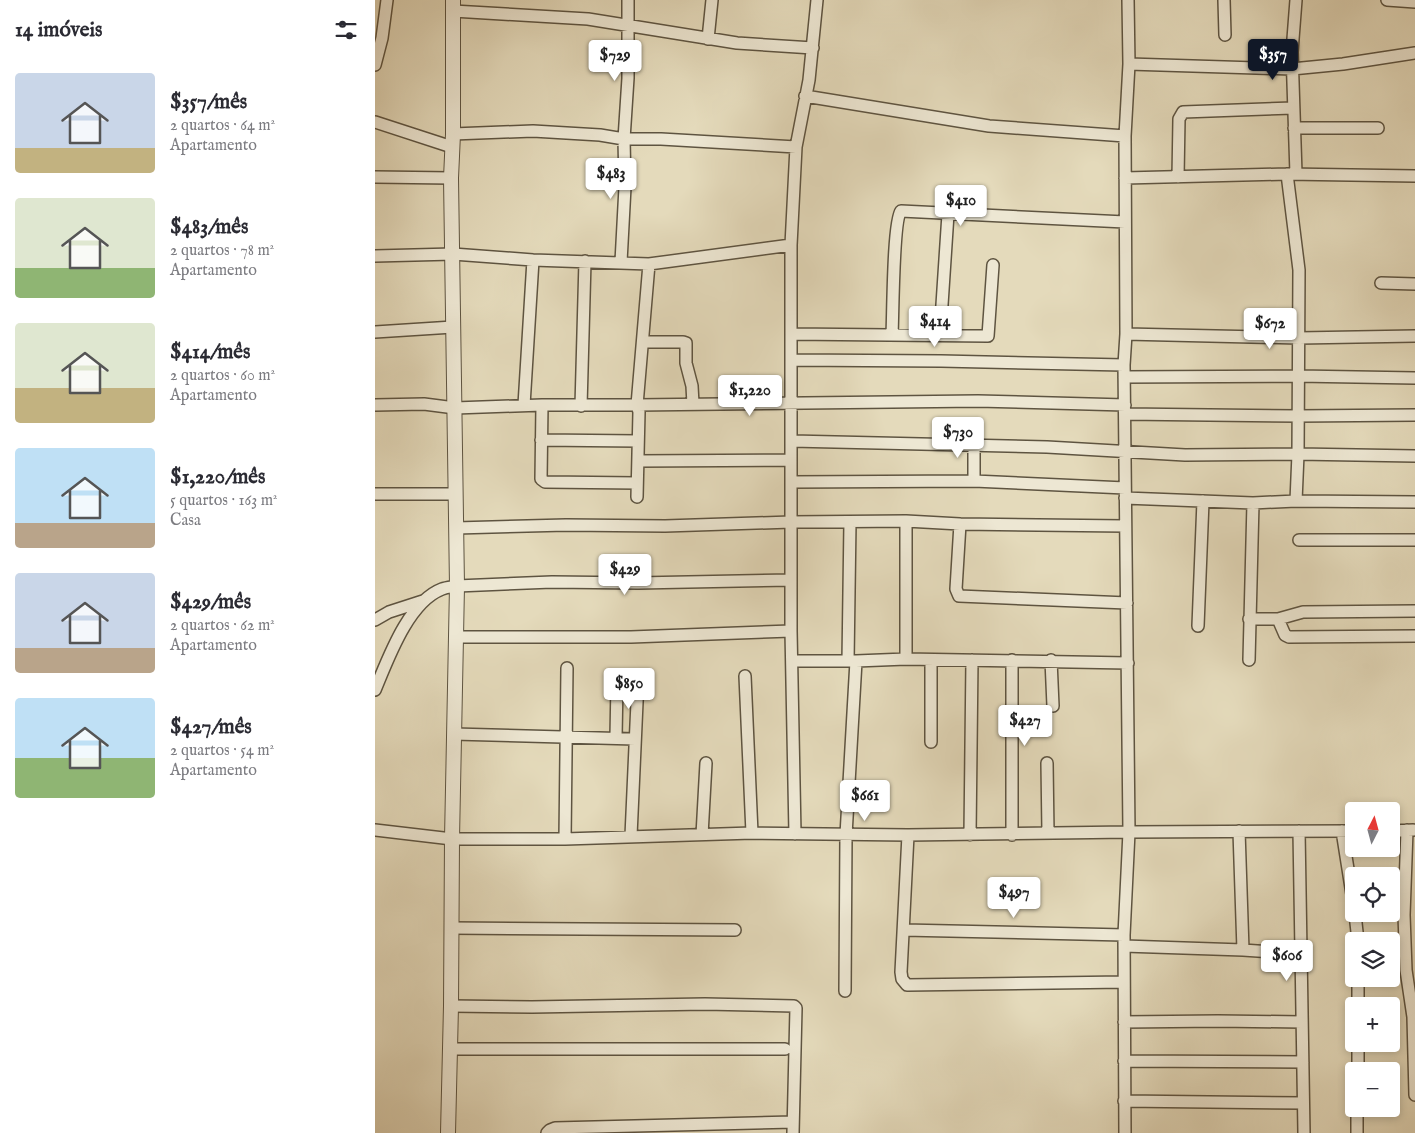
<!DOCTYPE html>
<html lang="pt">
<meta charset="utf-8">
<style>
:root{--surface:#fff;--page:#f2f2f3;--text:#2b2b33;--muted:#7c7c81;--accent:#111827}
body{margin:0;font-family:"IM FELL English",serif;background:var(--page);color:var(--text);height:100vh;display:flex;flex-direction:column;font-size:19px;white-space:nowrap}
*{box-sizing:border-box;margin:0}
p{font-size:16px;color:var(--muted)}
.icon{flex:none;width:28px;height:28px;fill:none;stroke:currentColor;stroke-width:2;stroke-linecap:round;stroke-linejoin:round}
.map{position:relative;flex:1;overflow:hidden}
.panel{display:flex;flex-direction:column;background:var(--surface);width:375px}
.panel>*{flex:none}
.needle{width:32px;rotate:6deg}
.tools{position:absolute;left:970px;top:802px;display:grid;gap:10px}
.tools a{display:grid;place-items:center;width:55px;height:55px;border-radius:5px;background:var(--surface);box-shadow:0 2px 8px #0003;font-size:25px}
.price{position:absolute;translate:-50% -42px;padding:0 11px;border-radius:5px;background:#fff;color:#222;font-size:16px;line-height:32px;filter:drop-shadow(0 1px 2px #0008)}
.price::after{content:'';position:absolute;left:50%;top:30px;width:15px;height:11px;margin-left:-8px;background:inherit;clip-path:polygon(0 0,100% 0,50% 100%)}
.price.active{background:var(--accent);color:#fff}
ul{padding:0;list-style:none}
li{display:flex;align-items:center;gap:15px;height:125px;padding:0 15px}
li span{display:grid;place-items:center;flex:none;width:140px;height:100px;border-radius:5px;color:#555}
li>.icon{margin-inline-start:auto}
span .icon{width:60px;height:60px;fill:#fffc;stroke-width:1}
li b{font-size:21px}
h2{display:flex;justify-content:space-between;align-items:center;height:60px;padding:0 15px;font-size:21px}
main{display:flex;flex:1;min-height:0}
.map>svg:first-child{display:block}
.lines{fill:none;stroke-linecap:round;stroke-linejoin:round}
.minor-casing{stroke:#5e5441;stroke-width:14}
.tertiary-casing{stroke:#5e5441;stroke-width:16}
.minor{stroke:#ede7d3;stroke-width:11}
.tertiary{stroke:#ede7d3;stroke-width:14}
</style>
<main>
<section class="panel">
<h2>14 imóveis<svg class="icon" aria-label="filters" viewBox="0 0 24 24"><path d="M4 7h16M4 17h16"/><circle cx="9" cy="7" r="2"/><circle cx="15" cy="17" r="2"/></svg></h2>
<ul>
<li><span style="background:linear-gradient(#c9d6e8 75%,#c2b280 0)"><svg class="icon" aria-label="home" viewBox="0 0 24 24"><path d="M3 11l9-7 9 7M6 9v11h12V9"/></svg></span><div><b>$357/mês</b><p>2 quartos · 64 m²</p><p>Apartamento</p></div></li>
<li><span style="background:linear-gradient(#dfe7d0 70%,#8fb573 0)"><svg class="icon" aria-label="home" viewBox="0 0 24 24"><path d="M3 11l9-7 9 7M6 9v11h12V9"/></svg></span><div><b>$483/mês</b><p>2 quartos · 78 m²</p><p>Apartamento</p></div></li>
<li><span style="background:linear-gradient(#dfe7d0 65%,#c2b280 0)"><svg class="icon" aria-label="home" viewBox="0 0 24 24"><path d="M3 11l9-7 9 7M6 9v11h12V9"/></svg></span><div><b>$414/mês</b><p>2 quartos · 60 m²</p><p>Apartamento</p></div></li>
<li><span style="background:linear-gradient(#bfe0f5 75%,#b9a48a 0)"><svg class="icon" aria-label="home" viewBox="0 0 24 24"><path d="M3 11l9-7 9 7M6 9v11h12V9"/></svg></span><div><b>$1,220/mês</b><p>5 quartos · 163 m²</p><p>Casa</p></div></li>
<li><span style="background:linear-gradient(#c9d6e8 75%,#b9a48a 0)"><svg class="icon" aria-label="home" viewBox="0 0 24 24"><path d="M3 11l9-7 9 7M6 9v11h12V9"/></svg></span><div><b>$429/mês</b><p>2 quartos · 62 m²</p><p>Apartamento</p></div></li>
<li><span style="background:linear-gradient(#bfe0f5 60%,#8fb573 0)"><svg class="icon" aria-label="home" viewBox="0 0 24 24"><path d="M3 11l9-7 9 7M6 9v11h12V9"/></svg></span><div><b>$427/mês</b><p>2 quartos · 54 m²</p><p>Apartamento</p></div></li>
</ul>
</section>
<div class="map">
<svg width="1040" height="1133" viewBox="0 0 1040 1133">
<rect width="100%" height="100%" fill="#e4dabb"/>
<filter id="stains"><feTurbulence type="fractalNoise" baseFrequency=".004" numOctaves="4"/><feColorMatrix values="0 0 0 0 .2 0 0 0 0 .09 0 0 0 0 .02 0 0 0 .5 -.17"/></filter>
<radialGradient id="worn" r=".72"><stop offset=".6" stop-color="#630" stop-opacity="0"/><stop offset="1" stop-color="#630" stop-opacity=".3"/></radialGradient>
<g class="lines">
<g class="minor-casing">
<path id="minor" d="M 849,0 L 850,35
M 1012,0 L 1040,2
M 78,11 L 213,19 L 362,43 L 438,48
M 333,39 L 337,0
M 754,64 L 917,69 L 968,64 L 1040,53
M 0,65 L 7,38 L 12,0
M 430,96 L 614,126 L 750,136
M 0,122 L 77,147
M 919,128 L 1003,128
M 78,134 L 158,131 L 225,135 L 249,139 L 286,139 L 421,147
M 912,174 L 924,270 L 923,454 L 921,501
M 921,174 L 917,52 L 921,0
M 0,177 L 76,178
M 803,177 L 804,119 L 808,112 L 918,108
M 750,178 L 912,174 L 1040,176
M 0,256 L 78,254 L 158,260 L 274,264 L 416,245
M 246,262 L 250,187 L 249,139 L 253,78 L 253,0
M 1006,283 L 1040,284
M 0,332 L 78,327
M 416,334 L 613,336 L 618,265
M 751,334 L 924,338 L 1040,336
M 517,335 C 518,316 518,221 526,211 L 750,222
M 565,335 L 573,214
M 268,342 L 308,342 L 311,343 L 311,363 L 317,386 L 318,404
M 416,360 L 566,361 L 749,365
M 749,377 L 923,376 L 1040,378
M 0,405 L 49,404 L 80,408 L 167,405 L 262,405 L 603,401 L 750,405
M 149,405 L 158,260
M 167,405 L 166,479 L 170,482 L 262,483
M 206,406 L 210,261
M 750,414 L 923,416 L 1040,415
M 166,440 L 263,441
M 417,441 L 672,447 L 810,455 L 923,454 L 1040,456
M 263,461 L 416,460
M 599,481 L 599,446
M 417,482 L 599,481 L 750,488
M 0,494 L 81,494
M 262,497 L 264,412 L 262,405 L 274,264
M 750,498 L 878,503 L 921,501 L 1040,502
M 531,521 L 531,659
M 585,524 L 581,589 L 584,596 L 752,603
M 81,528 L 191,525 L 290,526 L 416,522 L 531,521 L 585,524 L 750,526
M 924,540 L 1040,540
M 874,619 L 903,619 L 928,612 L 1040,611
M 903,619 L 910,635 L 914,637 L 1040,636
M 0,620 L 14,612 L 48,601
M 823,626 L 828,501
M 82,637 L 256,637 L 416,631
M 556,660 L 556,742
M 676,660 L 678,706
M 874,660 L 878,503
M 417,661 L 481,661 L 531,659 L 753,663
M 473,661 L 475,522
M 370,676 L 377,833
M 0,690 C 13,659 33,602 67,589 C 72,587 78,587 82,586 L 177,582 L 263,583 L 416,580
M 79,734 L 260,739
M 241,737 L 242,683
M 672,763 L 673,833
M 0,830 L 77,839 L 190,839 L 377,833 L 533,835 L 754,832 L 979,831
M 1032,830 L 1029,915 L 1031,970 L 1038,1017 L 1040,1095
M 864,831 L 868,950
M 924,831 L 929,1133
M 967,831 L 979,907
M 1016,831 L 1038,830
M 420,834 L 416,631 L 416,245 L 421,147 L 434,80 L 442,0
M 327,835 L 331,763
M 533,835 L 526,972 L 527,979 L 532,985 L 749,982
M 595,835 L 597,660
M 637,835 L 637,660
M 256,836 L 263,680
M 190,839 L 192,668
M 980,914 L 983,941
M 76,928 L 360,930
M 529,930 L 749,935
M 749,946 L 868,950 L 925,954
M 470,991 L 471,835 L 481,661
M 76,1006 L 157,1007 L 330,1004 L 419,1006 L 421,1008 L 418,1133
M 983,1006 L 983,979
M 749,1022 L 843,1021 L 927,1022
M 75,1049 L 410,1049
M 749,1061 L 928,1062
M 983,1071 L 983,1044
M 749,1101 L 928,1103
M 172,1133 L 175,1130 L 180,1128 L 418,1122
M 750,1133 L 749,935 L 754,832 L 749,365 L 751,334 L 750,136 L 754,64 L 753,0
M 982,1133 L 982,1109"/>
</g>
<g class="tertiary-casing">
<path id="tertiary" d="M 73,1133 L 76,1006 L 77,839 L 82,586 L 76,178 L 78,134 L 78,0"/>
</g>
<use href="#minor" class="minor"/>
<use href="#tertiary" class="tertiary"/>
</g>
<rect width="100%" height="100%" filter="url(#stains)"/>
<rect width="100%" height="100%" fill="url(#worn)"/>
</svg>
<div class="tools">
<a><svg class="needle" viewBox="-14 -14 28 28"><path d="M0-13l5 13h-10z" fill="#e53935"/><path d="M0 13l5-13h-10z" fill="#7c7c81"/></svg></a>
<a><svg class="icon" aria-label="locate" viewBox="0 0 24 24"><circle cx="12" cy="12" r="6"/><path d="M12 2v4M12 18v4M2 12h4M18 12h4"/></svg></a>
<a><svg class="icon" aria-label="layers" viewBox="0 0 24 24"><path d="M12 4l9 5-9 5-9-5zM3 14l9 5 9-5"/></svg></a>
<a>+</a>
<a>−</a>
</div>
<b class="price active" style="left:898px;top:81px">$357</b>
<b class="price" style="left:240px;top:82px">$729</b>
<b class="price" style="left:236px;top:200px">$483</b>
<b class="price" style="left:586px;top:227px">$410</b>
<b class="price" style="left:560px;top:348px">$414</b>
<b class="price" style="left:895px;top:350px">$672</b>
<b class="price" style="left:375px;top:417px">$1,220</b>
<b class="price" style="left:583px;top:459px">$730</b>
<b class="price" style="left:250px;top:596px">$429</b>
<b class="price" style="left:254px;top:710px">$850</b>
<b class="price" style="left:650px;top:747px">$427</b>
<b class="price" style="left:490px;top:822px">$661</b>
<b class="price" style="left:639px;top:919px">$497</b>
<b class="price" style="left:912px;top:982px">$606</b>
</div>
</main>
